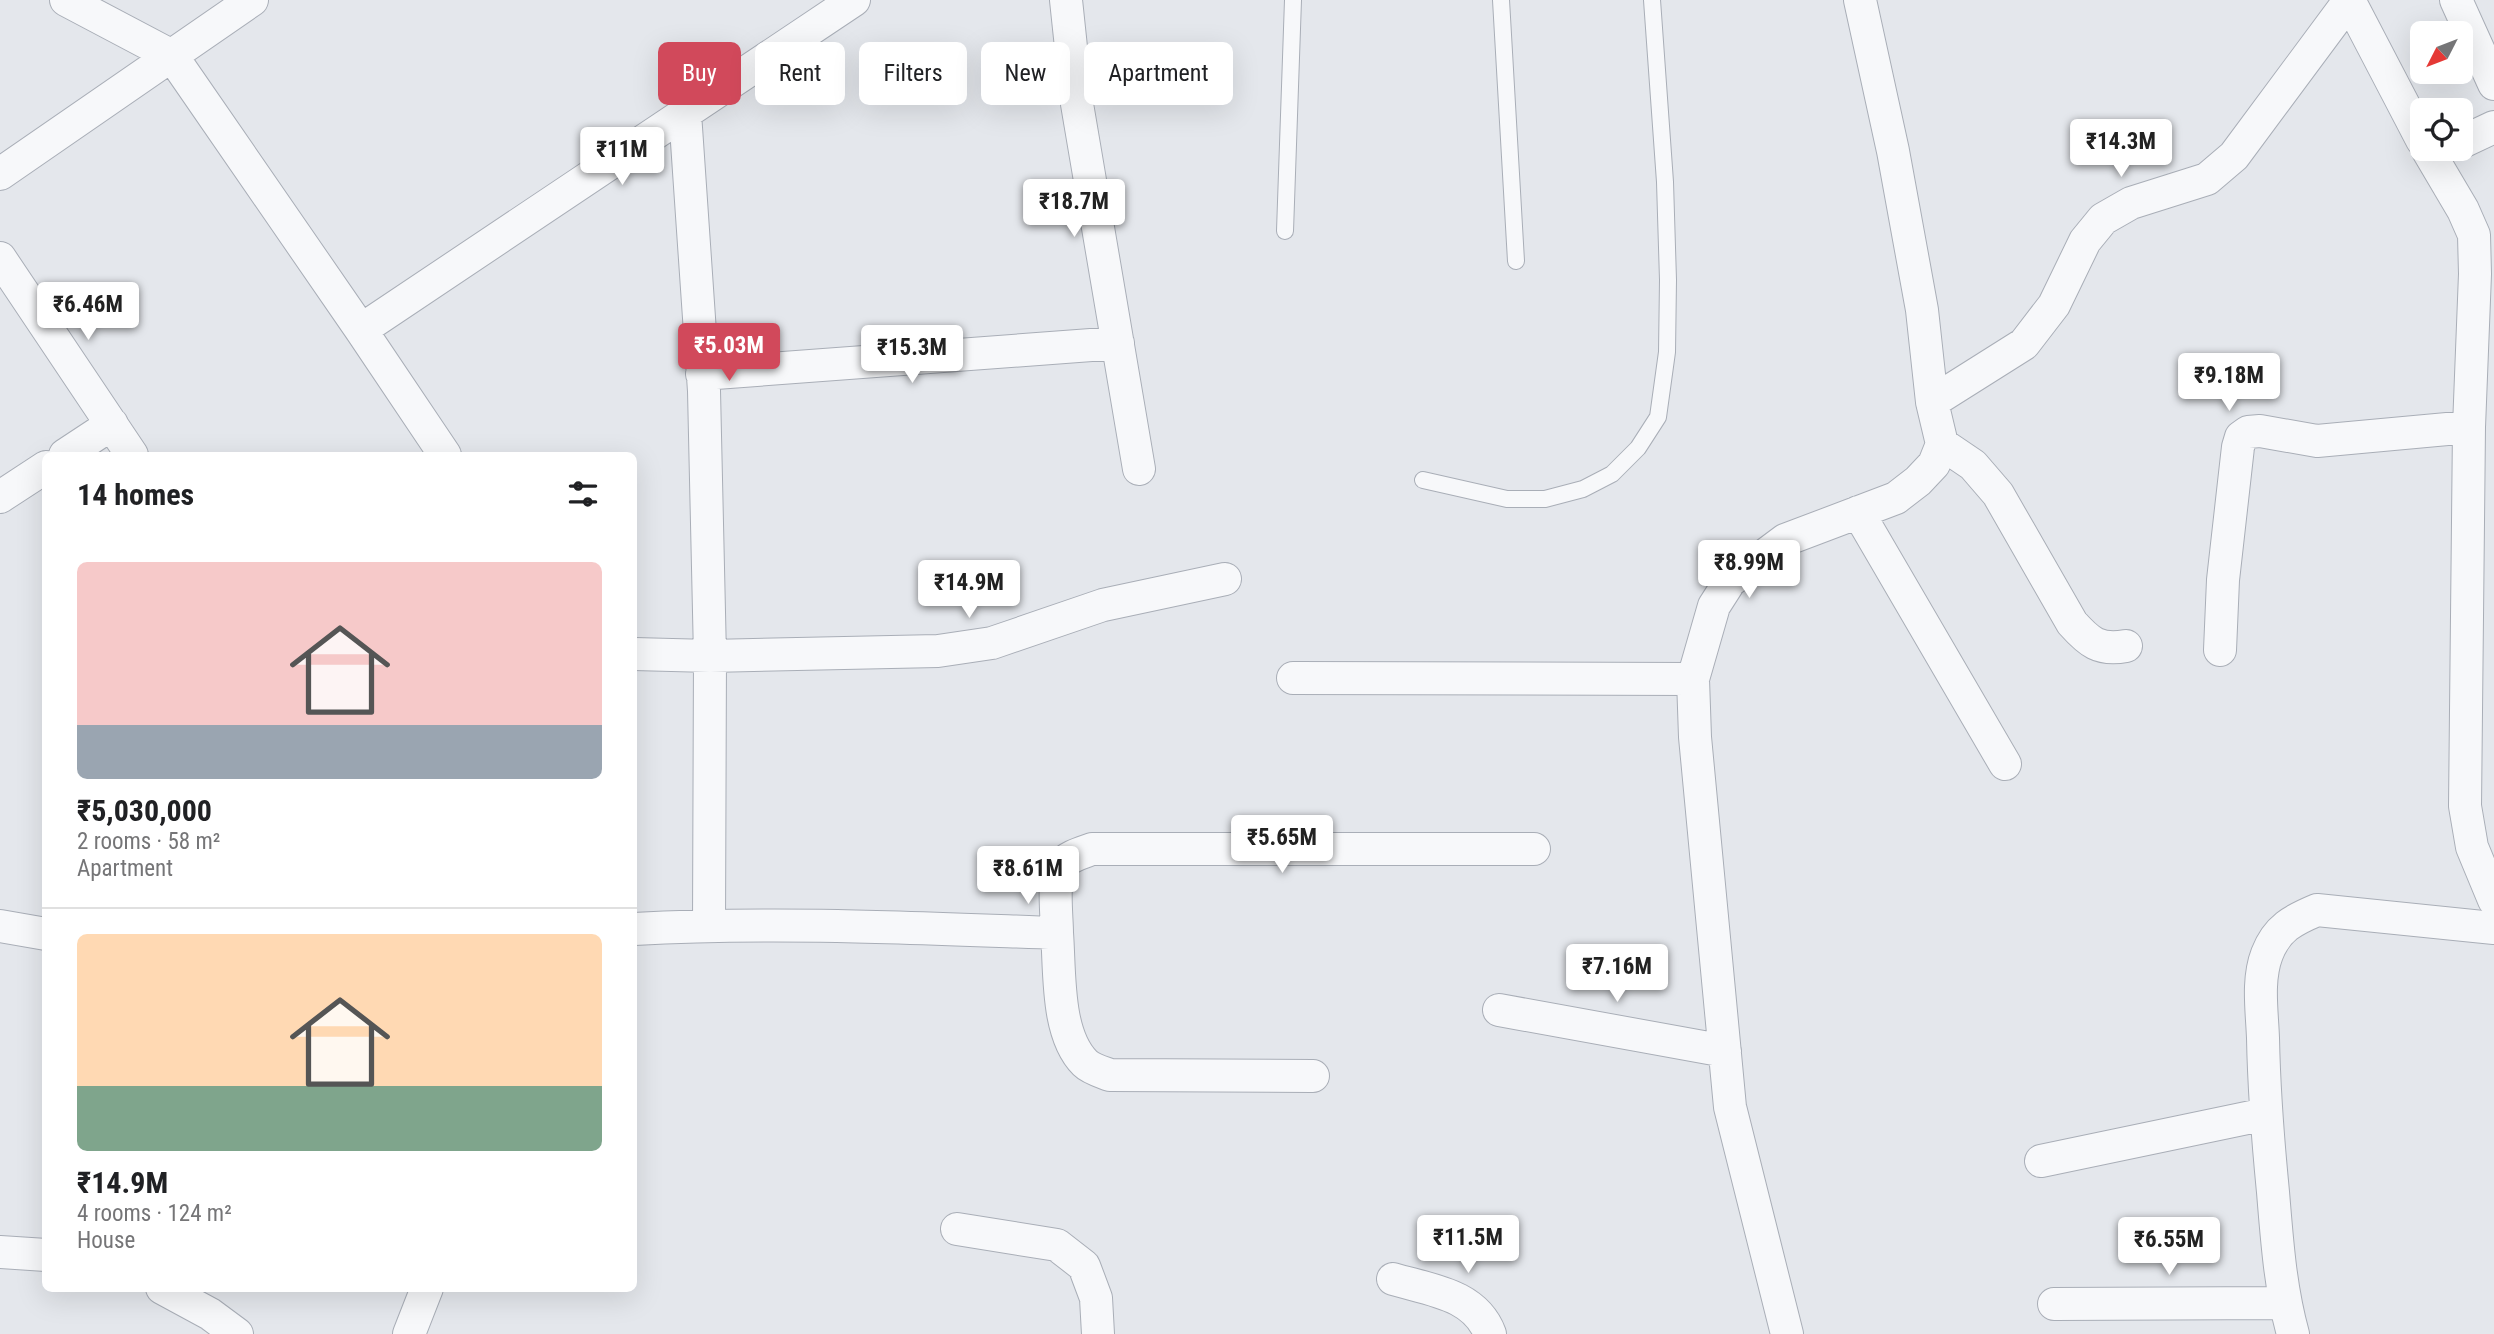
<!DOCTYPE html>
<meta charset="utf-8">
<style>
:root{--surface:#fff;--page:#f6f6f6;--text:#202124;--muted:#757577;--line:#e0e0e0;--accent:#d1495b}
body{margin:0;font-family:"Roboto Condensed",sans-serif;background:var(--page);color:var(--text);height:100vh;display:flex;flex-direction:column;font-size:26px;white-space:nowrap}
*{box-sizing:border-box;margin:0}
p{font-size:23px;color:var(--muted)}
.icon{flex:none;width:38px;height:38px;fill:none;stroke:currentColor;stroke-width:2;stroke-linecap:round;stroke-linejoin:round}
.map{position:relative;flex:1;overflow:hidden}
.sheet{position:absolute;left:42px;top:452px;width:595px;height:840px;display:flex;flex-direction:column;background:var(--surface);border-radius:10px;box-shadow:0 7px 28px #0002}
.sheet>*{flex:none}
.top-card{position:absolute;left:658px;top:42px;width:665px;height:63px;display:flex;gap:14px}
.needle{width:46px;rotate:228deg}
.buttons{position:absolute;left:2410px;top:21px;display:grid;gap:14px}
.buttons a{display:grid;place-items:center;width:63px;height:63px;border-radius:10px;background:var(--surface);box-shadow:0 7px 28px #0002;font-size:35px}
.price{position:absolute;translate:-50% -60px;padding:0 16px;border-radius:7px;background:#fff;color:#222;font-size:23px;line-height:46px;filter:drop-shadow(0 2px 4px #0008)}
.price::after{content:'';position:absolute;left:50%;top:42px;width:21px;height:16px;margin-left:-10px;background:inherit;clip-path:polygon(0 0,100% 0,50% 100%)}
.price.current{background:var(--accent);color:#fff}
ul{padding:0;list-style:none}
li{display:grid;align-content:center;gap:14px;height:371px;padding:0 35px}
li+li{border-top:2px solid var(--line)}
li span{display:grid;place-items:center;height:217px;border-radius:10px;color:#555}
li>.icon{margin-inline-start:auto}
span .icon{width:126px;height:126px;fill:#fffc;stroke-width:1}
li b{font-size:30px}
h2{display:flex;justify-content:space-between;align-items:center;height:84px;padding:0 35px;font-size:30px}
.tag{padding:0 24px;border-radius:10px;background:var(--surface);box-shadow:0 7px 28px #0002;font-size:24px;line-height:63px}
.tag.current{background:var(--accent);color:#fff}
.map>svg:first-child{display:block}
.lines{fill:none;stroke-linecap:round;stroke-linejoin:round}
.service-casing{stroke:#a9aeb7;stroke-width:18}
.minor-casing{stroke:#a9aeb7;stroke-width:34}
.service{stroke:#f7f8fa;stroke-width:16}
.minor{stroke:#f7f8fa;stroke-width:32}
</style>
<div class="map">
<svg width="2494" height="1334" viewBox="0 0 2494 1334">
<rect width="100%" height="100%" fill="#e4e7ec"/>
<g class="lines">
<g class="service-casing">
<path id="service" d="M 1501,0 L 1516,261
M 1285,231 L 1293,0
M 1423,480 L 1507,499 L 1545,499 L 1583,489 L 1612,474 L 1638,448 L 1658,417 L 1667,352 L 1668,280 L 1665,182 L 1652,0"/>
</g>
<g class="minor-casing">
<path id="minor" d="M 66,0 L 172,56 L 361,330 L 445,455
M 1066,0 L 1077,104 L 1139,469
M 2349,0 L 2422,140
M 2456,0 L 2494,84
M 685,113 L 704,391 L 710,656 L 709,925
M 2460,143 L 2494,127
M 2427,149 L 2463,210 L 2474,235 L 2475,274 L 2469,427 L 2465,806 L 2472,847 L 2494,900
M 0,174 L 252,0
M 0,258 L 132,455
M 361,330 L 854,0
M 702,374 L 1118,343
M 1932,402 L 2024,344 L 2054,305 L 2085,241 L 2103,219 L 2131,203 L 2207,179 L 2234,156 L 2349,1
M 1942,444 L 1973,465 L 1998,494 L 2072,623 C 2089,642 2099,651 2126,646
M 65,455 L 112,424
M 0,497 L 46,467
M 1858,512 L 2005,764
M 2220,650 L 2223,580 L 2238,447 L 2241,437 L 2248,432 L 2260,431 L 2317,441 L 2469,427
M 634,654 L 710,656 L 938,651 L 992,643 L 1103,605 L 1225,579
M 1293,678 L 1693,679
M 0,926 L 46,934
M 634,929 C 774,921 916,928 1057,933 C 1060,972 1056,1034 1085,1063 C 1091,1069 1102,1072 1110,1075 L 1313,1076
M 1057,933 C 1057,917 1052,878 1061,865 C 1069,856 1081,853 1092,849 L 1534,849
M 1499,1010 L 1725,1051
M 2041,1161 L 2266,1114
M 957,1229 L 1057,1245 L 1084,1266 L 1096,1298 L 1098,1334
M 0,1252 L 46,1255
M 1393,1279 C 1430,1290 1475,1294 1490,1334
M 162,1288 L 210,1314 L 237,1334
M 2054,1304 L 2284,1303
M 409,1334 L 427,1288
M 1787,1334 L 1730,1107 L 1695,737 L 1693,679 L 1714,606 L 1730,581 L 1785,540 L 1896,498 L 1918,481 L 1934,464 L 1942,444 L 1932,402 L 1922,310 L 1893,151 L 1860,0
M 2293,1334 C 2280,1287 2277,1240 2273,1192 C 2268,1141 2264,1090 2263,1038 C 2262,1011 2257,980 2267,954 C 2277,928 2293,920 2317,910 L 2494,928"/>
</g>
<use href="#service" class="service"/>
<use href="#minor" class="minor"/>
</g>
</svg>
<div class="buttons">
<a><svg class="needle" viewBox="-14 -14 28 28"><path d="M0-13l5 13h-10z" fill="#e53935"/><path d="M0 13l5-13h-10z" fill="#757577"/></svg></a>
<a><svg class="icon" aria-label="locate" viewBox="0 0 24 24"><circle cx="12" cy="12" r="6"/><path d="M12 2v4M12 18v4M2 12h4M18 12h4"/></svg></a>
</div>
<b class="price" style="left:2121px;top:179px">₹14.3M</b>
<b class="price" style="left:622px;top:187px">₹11M</b>
<b class="price" style="left:1074px;top:239px">₹18.7M</b>
<b class="price" style="left:88px;top:342px">₹6.46M</b>
<b class="price current" style="left:729px;top:383px">₹5.03M</b>
<b class="price" style="left:912px;top:385px">₹15.3M</b>
<b class="price" style="left:2229px;top:413px">₹9.18M</b>
<b class="price" style="left:1749px;top:600px">₹8.99M</b>
<b class="price" style="left:969px;top:620px">₹14.9M</b>
<b class="price" style="left:1282px;top:875px">₹5.65M</b>
<b class="price" style="left:1028px;top:906px">₹8.61M</b>
<b class="price" style="left:1617px;top:1004px">₹7.16M</b>
<b class="price" style="left:1468px;top:1275px">₹11.5M</b>
<b class="price" style="left:2169px;top:1277px">₹6.55M</b>
<div class="top-card">
<a class="tag current">Buy</a>
<a class="tag">Rent</a>
<a class="tag">Filters</a>
<a class="tag">New</a>
<a class="tag">Apartment</a>
</div>
<section class="sheet">
<h2>14 homes<svg class="icon" aria-label="filters" viewBox="0 0 24 24"><path d="M4 7h16M4 17h16"/><circle cx="9" cy="7" r="2"/><circle cx="15" cy="17" r="2"/></svg></h2>
<ul>
<li><span style="background:linear-gradient(#f6c9c9 75%,#9aa5b1 0)"><svg class="icon" aria-label="home" viewBox="0 0 24 24"><path d="M3 11l9-7 9 7M6 9v11h12V9"/></svg></span><div><b>₹5,030,000</b><p>2 rooms · 58 m²</p><p>Apartment</p></div></li>
<li><span style="background:linear-gradient(#ffd9b3 70%,#7fa58c 0)"><svg class="icon" aria-label="home" viewBox="0 0 24 24"><path d="M3 11l9-7 9 7M6 9v11h12V9"/></svg></span><div><b>₹14.9M</b><p>4 rooms · 124 m²</p><p>House</p></div></li>
</ul>
</section>
</div>
